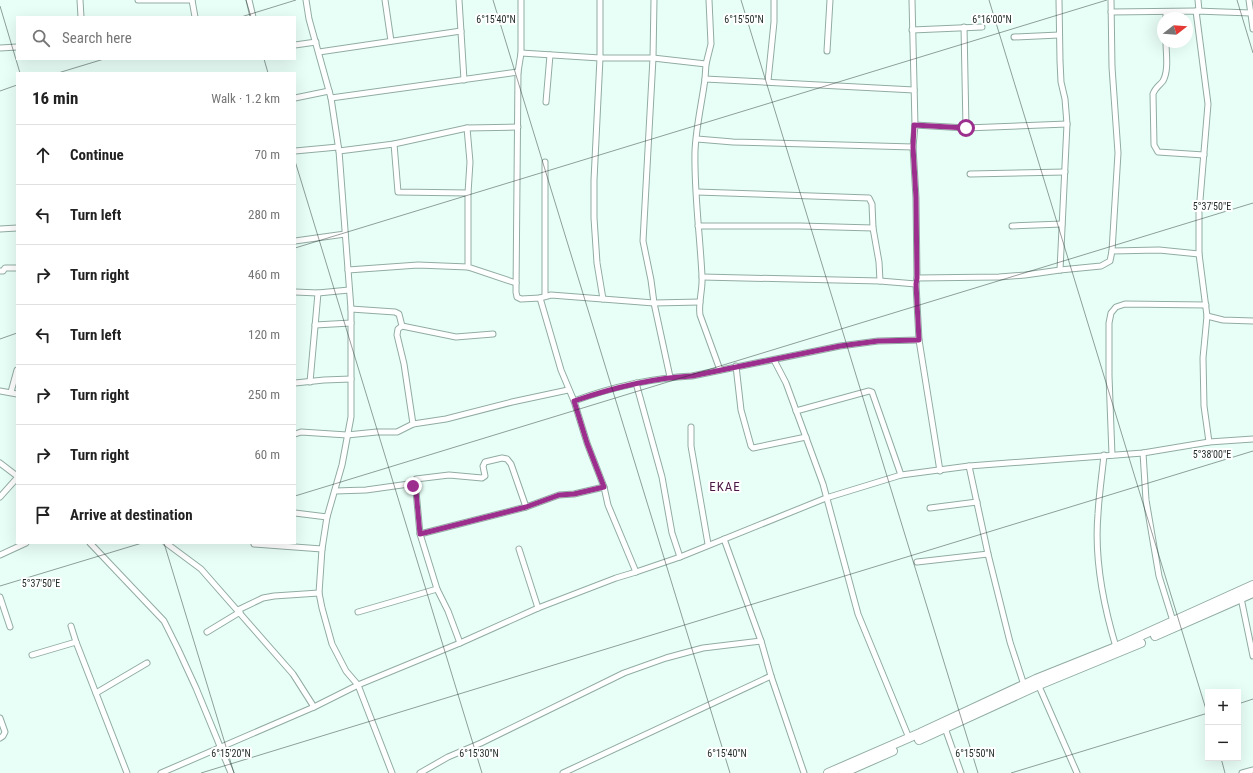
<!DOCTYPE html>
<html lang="en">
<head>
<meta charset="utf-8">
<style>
	body { margin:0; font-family:"Roboto Condensed",sans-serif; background:#f6f6f6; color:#222 }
	.controls { position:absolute; right:12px; bottom:12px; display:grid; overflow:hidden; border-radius:0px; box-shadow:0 4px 16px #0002 }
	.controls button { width:36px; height:36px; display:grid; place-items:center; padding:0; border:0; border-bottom:1px solid #e0e0e0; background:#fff; color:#222; font:20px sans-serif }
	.compass { position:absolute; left:1157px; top:12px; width:36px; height:36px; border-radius:50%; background:#fff; box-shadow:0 4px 16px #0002; rotate:73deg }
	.stop { position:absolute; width:12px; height:12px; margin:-9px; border:3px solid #9c2e8d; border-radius:50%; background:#fff }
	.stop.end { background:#9c2e8d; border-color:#fff; box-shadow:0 1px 4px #0008 }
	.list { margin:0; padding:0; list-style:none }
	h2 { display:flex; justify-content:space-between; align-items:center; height:52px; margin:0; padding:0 16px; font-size:17px }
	h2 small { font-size:13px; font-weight:400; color:#767676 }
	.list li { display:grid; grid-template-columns:26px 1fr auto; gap:12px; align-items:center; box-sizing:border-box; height:60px; padding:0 16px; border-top:1px solid #e0e0e0 }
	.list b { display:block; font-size:15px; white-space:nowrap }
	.list em { font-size:13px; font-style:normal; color:#767676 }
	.icon { flex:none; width:22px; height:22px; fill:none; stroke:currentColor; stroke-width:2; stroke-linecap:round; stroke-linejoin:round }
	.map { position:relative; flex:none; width:1253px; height:773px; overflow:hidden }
	.search { position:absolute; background:#fff; box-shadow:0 4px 16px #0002; left:16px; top:16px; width:280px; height:44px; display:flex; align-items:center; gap:10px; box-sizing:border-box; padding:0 14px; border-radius:0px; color:#767676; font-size:15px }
	.panel { position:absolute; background:#fff; box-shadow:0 4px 16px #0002; left:16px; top:72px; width:280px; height:472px; border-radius:0px }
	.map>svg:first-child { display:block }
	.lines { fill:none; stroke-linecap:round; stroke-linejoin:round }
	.minor-casing { stroke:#91aca3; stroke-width:7 }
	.trunk-casing { stroke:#91aca3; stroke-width:10 }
	.minor { stroke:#fff; stroke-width:5 }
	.trunk { stroke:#fff; stroke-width:8 }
	.route { stroke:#9c2e8d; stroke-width:5 }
	.ticks { fill:none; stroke:#1f2a27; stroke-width:1; stroke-opacity:0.45 }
	.labels { text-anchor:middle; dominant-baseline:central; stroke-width:4; stroke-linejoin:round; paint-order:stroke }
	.quarter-label { font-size:13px; letter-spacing:1px; fill:#4c1744; stroke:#fff }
	.ticks-label { font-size:10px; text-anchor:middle; fill:#1f2a27; stroke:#fff; stroke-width:4; stroke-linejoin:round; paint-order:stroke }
</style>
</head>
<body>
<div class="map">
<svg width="1253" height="773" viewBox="0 0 1253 773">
	<rect width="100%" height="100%" fill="#e8fff7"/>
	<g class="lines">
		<!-- minor casing -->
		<g class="minor-casing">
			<g id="minor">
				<polyline points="80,0 81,17"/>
				<polyline points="138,0 192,0"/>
				<polyline points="192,0 195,17"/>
				<polyline points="249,0 253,17"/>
				<polyline points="306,0 309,19 331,98 339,151 351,309 351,417 342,465 327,517 322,549 319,593 322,608 332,644 346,671 358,685 392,773"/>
				<polyline points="385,0 391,41"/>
				<polyline points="459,0 464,80"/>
				<polyline points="521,0 521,53 518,72 516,292 517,297 521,299 540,298 561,370 574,401 587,443 604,487 608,505 636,572"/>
				<polyline points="600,0 600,58 594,180 594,218 597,263 603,299"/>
				<polyline points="654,0 653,58 643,241 651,280 654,303 670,377"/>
				<polyline points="912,0 915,125 913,147 916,198 917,278 916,284 919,340 940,471"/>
				<polyline points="1059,0 1060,61 1061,82 1065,99 1067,124 1060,270"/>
				<polyline points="1111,0 1112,67 1118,153 1112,251"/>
				<polyline points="1198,0 1199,11"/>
				<polyline points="1249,0 1253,29"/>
				<polyline points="1196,11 1208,104 1199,212 1199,254 1207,316 1203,358 1204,406 1209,442"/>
				<polyline points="1111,12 1196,11 1251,13"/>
				<polyline points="1166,12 1166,18"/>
				<polyline points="964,27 966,128"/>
				<polyline points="912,30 982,27"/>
				<polyline points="1014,37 1059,35"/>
				<path d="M1166 42C1166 54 1169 70 1163 81 1160 85 1155 88 1153 94L1154 145 1158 152 1204 155"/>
				<polyline points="295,45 316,42"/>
				<polyline points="0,48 17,47"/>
				<polyline points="827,51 830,0"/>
				<polyline points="319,52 461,31"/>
				<polyline points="521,53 600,58 653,58 706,64"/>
				<polyline points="705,79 706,64 711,44 709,0"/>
				<polyline points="768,81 774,22 774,0"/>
				<polyline points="295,98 329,91"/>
				<polyline points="331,98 518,72"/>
				<polyline points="546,102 550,55"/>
				<polyline points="915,125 966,128 1067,124"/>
				<polyline points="467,128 470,162 468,193 468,267 516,283"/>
				<polyline points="697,139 733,142 913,147"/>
				<polyline points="394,144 398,192 468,193"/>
				<polyline points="295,151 338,147"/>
				<polyline points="339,151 394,144 467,128 518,127"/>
				<polyline points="545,162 545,296"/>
				<polyline points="970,174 1065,172"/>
				<polyline points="697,192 869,198 872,204 873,228 879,262 880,281"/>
				<polyline points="698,226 800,226 873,228"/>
				<polyline points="1012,226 1062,224"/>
				<polyline points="0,229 17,228"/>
				<polyline points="295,241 345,234"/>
				<polyline points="348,270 418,265 468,267"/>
				<polyline points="0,271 3,271 5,268 17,268"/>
				<polyline points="702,277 880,281 916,284"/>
				<polyline points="917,278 999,277 1025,275 1060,270 1101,266 1110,261 1112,251 1159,250 1199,254"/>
				<polyline points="295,292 318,293 349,290"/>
				<polyline points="540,298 551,295 654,303 700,302"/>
				<polyline points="351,309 395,312 399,314 402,326"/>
				<polyline points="1207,316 1223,320 1253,321"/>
				<polyline points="315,325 351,323"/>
				<polyline points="774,360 786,383 823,484 858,614 909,738"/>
				<polyline points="736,366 741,410 751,446 753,448 806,437"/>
				<path d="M720 370 700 315C698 302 703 290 702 276 700 235 694 193 695 151 696 127 702 102 705 79L914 90"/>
				<polyline points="310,382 318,293"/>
				<polyline points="295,383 324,380 351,379"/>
				<polyline points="636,383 662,477 672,533 680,557"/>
				<polyline points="0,391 17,394"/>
				<polyline points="11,392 17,370"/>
				<path d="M574 401C612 387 652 378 692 376L840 346 878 341 919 340"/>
				<polyline points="796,411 869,391 872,392 901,475"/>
				<polyline points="413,424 404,364 397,335 398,329 402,326 456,337 493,334"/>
				<polyline points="691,427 691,446 708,544"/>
				<polyline points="295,434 301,432 347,435 377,432 397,432 413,424 446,419 512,402 568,390"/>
				<polyline points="1143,453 1146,500 1159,576 1173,621"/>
				<path d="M1104 455C1102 475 1099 494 1098 514 1094 559 1103 604 1116 647"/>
				<polyline points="1112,455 1109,376 1109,323 1111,313 1116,307 1125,304 1206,305"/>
				<polyline points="0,463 17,476"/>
				<polyline points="969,466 988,554 1010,642 1024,685"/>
				<polyline points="413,485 416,479 449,475 482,478 485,476 483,466 485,462 502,458 507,459 511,464 526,507"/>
				<polyline points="335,491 366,490 409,484 415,487 416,491 420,534 437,589 448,611 460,643"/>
				<polyline points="0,497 17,478"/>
				<polyline points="930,508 977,502"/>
				<polyline points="295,513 327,517"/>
				<polyline points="420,534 526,507 559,495 574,494 604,487"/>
				<polyline points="724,539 761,641 771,676 804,773"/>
				<polyline points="90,543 164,621 178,649 196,688 231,773"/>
				<polyline points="166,543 201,569 293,674 314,707"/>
				<polyline points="254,544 322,549"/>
				<polyline points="519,549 538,608"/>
				<polyline points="0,555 26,543"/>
				<polyline points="917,562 988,554"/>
				<polyline points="0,597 10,627"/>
				<polyline points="1241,598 1253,656"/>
				<polyline points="238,610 263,598 274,596 319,593"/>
				<polyline points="358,612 437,589"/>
				<polyline points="71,626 76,642 127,773"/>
				<polyline points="207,632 240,612"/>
				<polyline points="32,655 76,642"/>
				<polyline points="1038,684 1077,773"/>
				<polyline points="96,693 147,663"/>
				<polyline points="0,718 5,732 3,736 0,738"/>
				<polyline points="945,728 961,773"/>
				<polyline points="161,773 314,707 358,685 460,643 538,608 616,578 636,572 680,557 826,498 901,475 969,466 1143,453 1209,442 1253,439"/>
				<polyline points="420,773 448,757 481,743 624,673 666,658 703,648 761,641"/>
				<polyline points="563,773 771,676"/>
				<polyline points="1242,773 1253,770"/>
			</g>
		</g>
		<!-- trunk casing -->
		<g class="trunk-casing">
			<g id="trunk">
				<polyline points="1155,636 1253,593"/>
				<polyline points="919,740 1039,685 1141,643"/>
				<polyline points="828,773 920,733 1036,679 1116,647 1253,585"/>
				<polyline points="843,773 893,751"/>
			</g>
		</g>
		<!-- minor -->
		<use href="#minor" class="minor"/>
		<!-- trunk -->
		<use href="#trunk" class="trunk"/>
	</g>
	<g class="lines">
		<!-- route -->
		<path class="route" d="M413 486 416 491 420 534 526 507 559 495 574 494 604 487 587 443 574 401C612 388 652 378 692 376L840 346 878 341 919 340 916 284 917 278 916 198 913 147 914 125 966 128"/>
	</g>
	<!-- ticks -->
	<path class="ticks" d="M246 0 251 17M493 0 730 773M741 0 978 773M989 0 1208 716M1237 0 1253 53M0 6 20 73M241 17 296 0M264 59 268 73M58 73 104 59M0 91 17 85M295 161 482 773M295 248 1107 0M0 339 17 333M295 496 1253 203M164 543 234 773M0 586 142 543M1238 704 1253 699M1221 758 1225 773M201 773 1253 451M1011 773 1208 713"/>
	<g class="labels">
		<!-- quarter labels -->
		<g class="quarter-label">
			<text x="725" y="486">EKAE</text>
		</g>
	</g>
	<g class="ticks-label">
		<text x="496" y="23">6°15'40"N</text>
		<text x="744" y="23">6°15'50"N</text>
		<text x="992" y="23">6°16'00"N</text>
		<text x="1212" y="210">5°37'50"E</text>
		<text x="1212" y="458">5°38'00"E</text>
		<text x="41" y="587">5°37'50"E</text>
		<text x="231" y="757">6°15'20"N</text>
		<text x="479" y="757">6°15'30"N</text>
		<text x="727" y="757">6°15'40"N</text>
		<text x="975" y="757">6°15'50"N</text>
	</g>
</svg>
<div class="controls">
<button>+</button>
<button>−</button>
</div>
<svg class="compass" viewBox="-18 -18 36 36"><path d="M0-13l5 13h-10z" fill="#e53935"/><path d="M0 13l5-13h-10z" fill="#767676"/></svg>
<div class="stop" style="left:966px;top:128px"></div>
<div class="stop end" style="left:413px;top:486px"></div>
<div class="search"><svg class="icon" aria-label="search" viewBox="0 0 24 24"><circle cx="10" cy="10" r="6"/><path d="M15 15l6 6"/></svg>Search here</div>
<section class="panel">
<h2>16 min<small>Walk · 1.2 km</small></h2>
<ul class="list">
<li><svg class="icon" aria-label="ahead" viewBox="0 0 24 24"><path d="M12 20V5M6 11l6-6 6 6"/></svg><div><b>Continue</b></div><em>70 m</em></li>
<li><svg class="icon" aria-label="left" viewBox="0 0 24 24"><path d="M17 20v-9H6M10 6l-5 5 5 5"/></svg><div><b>Turn left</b></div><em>280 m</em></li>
<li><svg class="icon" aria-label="right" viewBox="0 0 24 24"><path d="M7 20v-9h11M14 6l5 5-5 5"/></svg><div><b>Turn right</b></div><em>460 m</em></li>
<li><svg class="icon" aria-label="left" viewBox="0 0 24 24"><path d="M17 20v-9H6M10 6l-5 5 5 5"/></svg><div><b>Turn left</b></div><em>120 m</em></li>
<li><svg class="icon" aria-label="right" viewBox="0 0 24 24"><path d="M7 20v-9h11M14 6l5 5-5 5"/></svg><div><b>Turn right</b></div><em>250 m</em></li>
<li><svg class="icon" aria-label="right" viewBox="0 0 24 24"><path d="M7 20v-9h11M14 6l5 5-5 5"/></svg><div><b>Turn right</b></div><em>60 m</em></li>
<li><svg class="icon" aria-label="arrive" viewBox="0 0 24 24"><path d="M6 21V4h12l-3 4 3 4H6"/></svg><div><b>Arrive at destination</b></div></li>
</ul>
</section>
</div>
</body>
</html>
